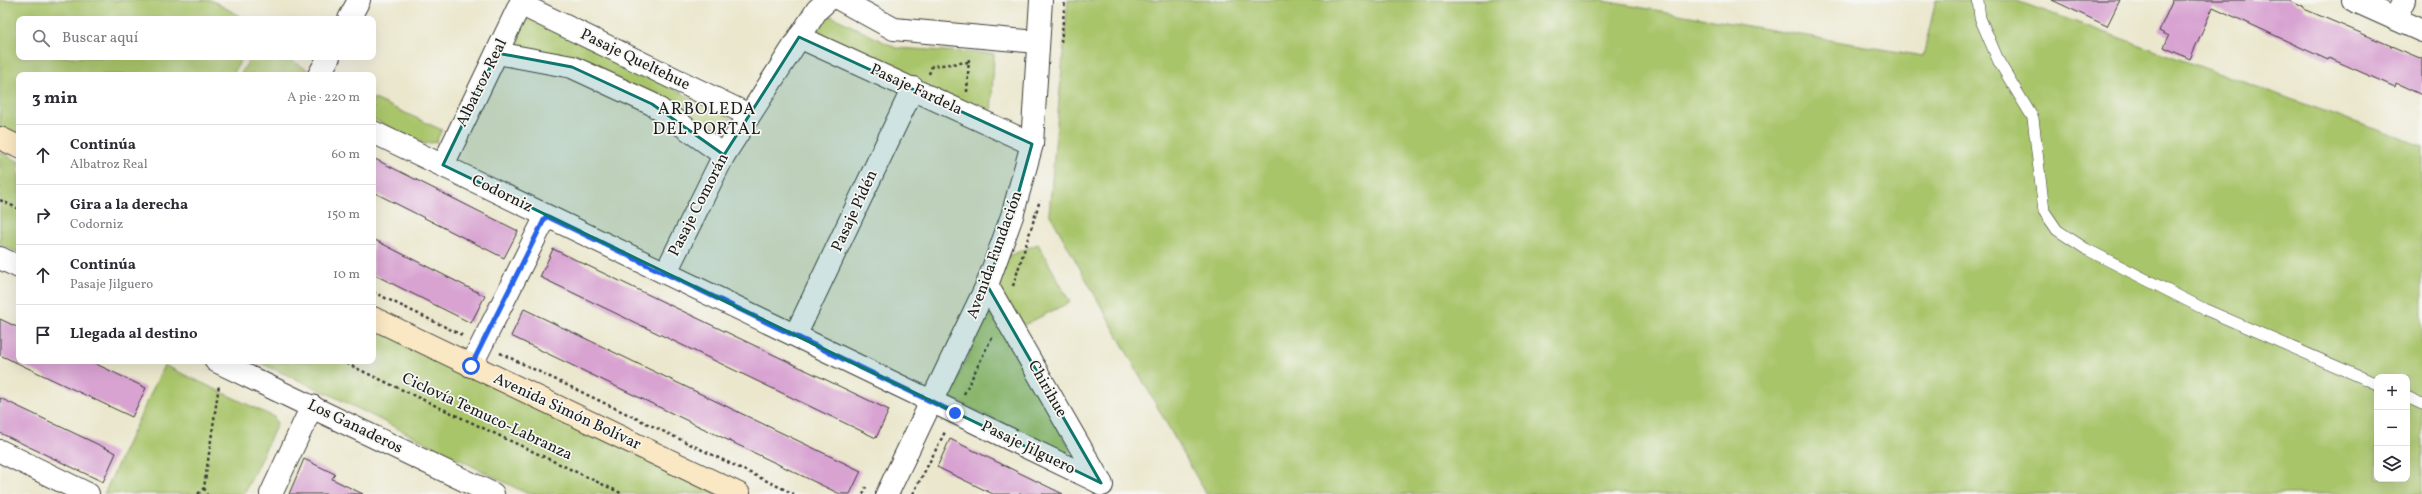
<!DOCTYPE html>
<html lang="es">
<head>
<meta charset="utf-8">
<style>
	body { margin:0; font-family:Vollkorn,serif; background:#f2f2f3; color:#2b2b33 }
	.controls { position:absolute; right:12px; bottom:12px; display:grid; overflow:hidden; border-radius:8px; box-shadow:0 4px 16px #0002 }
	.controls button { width:36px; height:36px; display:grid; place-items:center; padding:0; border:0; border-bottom:1px solid #e1e1e2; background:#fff; color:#2b2b33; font:20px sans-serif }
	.stop { position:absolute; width:12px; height:12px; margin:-9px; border:3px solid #2563eb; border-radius:50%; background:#fff }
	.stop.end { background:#2563eb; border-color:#fff; box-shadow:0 1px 4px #0008 }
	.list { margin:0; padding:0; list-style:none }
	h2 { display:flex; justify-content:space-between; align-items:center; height:52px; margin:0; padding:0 16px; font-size:17px }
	h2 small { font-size:13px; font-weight:400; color:#7c7c81 }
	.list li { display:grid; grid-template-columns:26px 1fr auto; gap:12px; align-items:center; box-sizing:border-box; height:60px; padding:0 16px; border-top:1px solid #e1e1e2 }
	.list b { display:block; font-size:15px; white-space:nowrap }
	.list p { margin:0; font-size:13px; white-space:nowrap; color:#7c7c81 }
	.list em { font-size:13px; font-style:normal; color:#7c7c81 }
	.icon { flex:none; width:22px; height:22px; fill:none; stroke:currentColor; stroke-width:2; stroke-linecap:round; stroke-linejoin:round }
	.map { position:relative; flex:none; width:2422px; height:494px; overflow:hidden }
	.search { position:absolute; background:#fff; box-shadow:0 4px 16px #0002; left:16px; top:16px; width:360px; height:44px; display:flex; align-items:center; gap:10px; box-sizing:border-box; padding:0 14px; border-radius:8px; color:#7c7c81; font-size:15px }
	.panel { position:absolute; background:#fff; box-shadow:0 4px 16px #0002; left:16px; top:72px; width:360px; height:292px; border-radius:8px }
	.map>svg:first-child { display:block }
	.green { fill:#a9c56b; stroke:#627044; fill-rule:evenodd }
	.building { fill:#d8a3d1 }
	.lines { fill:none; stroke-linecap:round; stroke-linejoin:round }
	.lane-casing { stroke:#3b3a37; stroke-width:12 }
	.street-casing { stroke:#3b3a37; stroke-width:24 }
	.secondary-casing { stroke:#3b3a37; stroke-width:24 }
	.path { stroke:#3b3a37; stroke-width:2.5; stroke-dasharray:3 3; stroke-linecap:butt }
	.lane { stroke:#fff; stroke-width:11 }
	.street { stroke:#fff; stroke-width:22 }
	.secondary { stroke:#fae7c3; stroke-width:22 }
	.route { stroke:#2563eb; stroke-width:5 }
	.marked { fill:#0f766e; fill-opacity:0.2; stroke:#0f766e; stroke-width:3; stroke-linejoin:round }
	.labels { text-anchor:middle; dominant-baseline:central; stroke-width:3.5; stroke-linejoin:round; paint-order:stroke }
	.street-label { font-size:16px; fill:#1c1c1c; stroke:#f6f6f2 }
	.neighbourhood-label { font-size:17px; letter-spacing:1px; fill:#1c1c1c; stroke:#f6f6f2 }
</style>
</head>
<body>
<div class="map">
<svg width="2422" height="494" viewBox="0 0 2422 494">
	<rect width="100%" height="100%" fill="#f6f6f2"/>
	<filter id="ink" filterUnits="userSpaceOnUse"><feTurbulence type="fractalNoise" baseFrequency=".025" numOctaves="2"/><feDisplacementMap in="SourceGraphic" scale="8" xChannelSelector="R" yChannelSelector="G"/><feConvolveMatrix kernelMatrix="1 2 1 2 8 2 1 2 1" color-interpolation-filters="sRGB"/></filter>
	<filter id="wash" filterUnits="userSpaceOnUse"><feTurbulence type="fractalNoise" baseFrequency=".012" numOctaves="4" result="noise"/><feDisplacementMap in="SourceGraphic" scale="16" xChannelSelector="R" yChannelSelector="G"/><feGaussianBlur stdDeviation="0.9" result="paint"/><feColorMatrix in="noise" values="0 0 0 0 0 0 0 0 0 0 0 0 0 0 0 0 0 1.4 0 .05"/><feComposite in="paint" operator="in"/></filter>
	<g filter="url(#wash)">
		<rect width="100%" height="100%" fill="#ebe7cd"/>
		<!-- green -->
		<g class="green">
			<polygon points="0,0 211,0 245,19 19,19 19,57 242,57 233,75 19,75 19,137 0,128"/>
			<path d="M1068 0H1597L1923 56 1936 0H2014L2422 146V494H1206L1049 213ZM2377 377H2407V479H2377Z"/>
			<polygon points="823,12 896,48 994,54 991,117 816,33 814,24"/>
			<polygon points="529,16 737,121 718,145 511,45"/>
			<polygon points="251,57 286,57 308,70 305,75 240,75"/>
			<polygon points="373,98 442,130 436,142 424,144 373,119"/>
			<polygon points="0,152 19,162 19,253 0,244"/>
			<polygon points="1038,244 1070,302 1024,325 998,291 1006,257"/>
			<polygon points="989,311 1070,448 1067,456 949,397"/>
			<polygon points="373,327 718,494 528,494 327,393 256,361 373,361"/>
			<polygon points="164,365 274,417 277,424 244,494 104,494"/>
		</g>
		<g id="blocks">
			<!-- building -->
			<g class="building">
				<polygon points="2052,0 2120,0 2107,26"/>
				<polygon points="2173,0 2289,0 2304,7 2304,9 2422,59 2422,95 2396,83 2395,87 2329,58 2328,60 2213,7 2190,59 2164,47 2169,36 2159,31"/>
				<polygon points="373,158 518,231 504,258 373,192"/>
				<polygon points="373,239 485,296 471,323 373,274"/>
				<polygon points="553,249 889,410 876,438 540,277"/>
				<polygon points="524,309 861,471 850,494 840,494 511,336"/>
				<polygon points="0,319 19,328 19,361 90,361 146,388 132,417 0,355"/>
				<polygon points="0,398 116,453 103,482 0,433"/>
				<polygon points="950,439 1028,477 1063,494 993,494 937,467"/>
				<polygon points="304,459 335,474 332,479 363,494 289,494"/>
			</g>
		</g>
	</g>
	<g filter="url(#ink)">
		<use href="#blocks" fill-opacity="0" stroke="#3b3a37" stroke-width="1"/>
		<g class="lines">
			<!-- lane casing -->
			<g class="lane-casing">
				<g id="lane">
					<polyline points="1978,0 1980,18 1999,62 2033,118 2044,211 2057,230 2086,249 2204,309 2377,384"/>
					<polyline points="2407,397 2422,404"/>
				</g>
			</g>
			<!-- street casing -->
			<g class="street-casing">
				<g id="street">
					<polyline points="841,0 894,29 1037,42"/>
					<polyline points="2353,0 2422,31"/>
					<polyline points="520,4 749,115"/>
					<polyline points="349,19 359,0"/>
					<polyline points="2395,19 2404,0"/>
					<polyline points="799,37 1032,144"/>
					<polyline points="497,53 572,67 652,104 724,155"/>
					<polyline points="319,75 329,57"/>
					<polyline points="373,132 1101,483"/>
					<polyline points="443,165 522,0"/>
					<polyline points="0,258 19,267"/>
					<polyline points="666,272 724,155 817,10 828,0"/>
					<polyline points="987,285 1102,485"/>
					<polyline points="796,334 913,88"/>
					<polyline points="216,361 493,494"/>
					<polyline points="471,366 546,216"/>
					<polyline points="0,451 88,494"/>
					<polyline points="271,494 312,406"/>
					<polyline points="887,494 987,285 1012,216 1032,144 1041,0"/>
				</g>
			</g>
			<!-- secondary casing -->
			<g class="secondary-casing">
				<g id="secondary">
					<polyline points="0,138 19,147"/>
					<polyline points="373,318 739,494"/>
				</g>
			</g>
			<!-- path -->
			<g class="path">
				<polyline points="1061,42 1065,0"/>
				<polyline points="929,74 932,66 969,62"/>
				<polyline points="967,92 969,57"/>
				<polyline points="0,200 19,209"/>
				<polyline points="1013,286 1040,200"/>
				<polyline points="373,292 464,336"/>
				<polyline points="500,353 794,494"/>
				<polyline points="341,361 623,494"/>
				<polyline points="964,394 993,335"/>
				<polyline points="204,488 207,494"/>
				<polyline points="198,494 204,488 219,385"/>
				<polyline points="863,494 866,487"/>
				<polyline points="913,494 946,430"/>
			</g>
			<!-- lane -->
			<use href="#lane" class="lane"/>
			<!-- street -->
			<use href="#street" class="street"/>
			<!-- secondary -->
			<use href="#secondary" class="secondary"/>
		</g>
	</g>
	<g class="lines" filter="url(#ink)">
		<!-- route -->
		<polyline class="route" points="471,366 546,216 955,413"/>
	</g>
	<!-- marked area -->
	<path class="marked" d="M799 37 1032 144 1012 216 987 285 1101 483 443 165 497 53 572 67 652 104 724 155Z"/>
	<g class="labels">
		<!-- street labels -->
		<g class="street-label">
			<text transform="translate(635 60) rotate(26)">Pasaje Queltehue</text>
			<text transform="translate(482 83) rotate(-64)">Albatroz Real</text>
			<text transform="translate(916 90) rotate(25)">Pasaje Fardela</text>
			<text transform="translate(502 194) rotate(26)">Codorniz</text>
			<text transform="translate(699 205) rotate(-63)">Pasaje Comorán</text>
			<text transform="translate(855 211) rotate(-65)">Pasaje Pidén</text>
			<text transform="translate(995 255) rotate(-70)">Avenida Fundación</text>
			<text transform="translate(1047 389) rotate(60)">Chirihue</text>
			<text transform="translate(567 412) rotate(25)">Avenida Simón Bolívar</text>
			<text transform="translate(487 417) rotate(25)">Ciclovía Temuco-Labranza</text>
			<text transform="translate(355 427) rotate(26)">Los Ganaderos</text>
			<text transform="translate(1028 448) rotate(26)">Pasaje Jilguero</text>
		</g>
		<!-- neighbourhood labels -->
		<g class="neighbourhood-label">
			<text x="707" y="109">ARBOLEDA<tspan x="707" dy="20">DEL PORTAL</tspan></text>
		</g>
	</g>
</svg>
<div class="controls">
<button>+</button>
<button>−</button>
<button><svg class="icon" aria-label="layers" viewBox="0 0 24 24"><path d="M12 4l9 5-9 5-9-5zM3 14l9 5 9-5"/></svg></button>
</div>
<div class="stop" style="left:471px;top:366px"></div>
<div class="stop end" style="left:955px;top:413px"></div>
<div class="search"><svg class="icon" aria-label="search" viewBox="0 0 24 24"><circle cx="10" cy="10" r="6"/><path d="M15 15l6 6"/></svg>Buscar aquí</div>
<section class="panel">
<h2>3 min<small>A pie · 220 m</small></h2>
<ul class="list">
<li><svg class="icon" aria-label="ahead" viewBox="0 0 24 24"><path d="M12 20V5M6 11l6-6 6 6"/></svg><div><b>Continúa</b><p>Albatroz Real</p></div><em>60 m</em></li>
<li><svg class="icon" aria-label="right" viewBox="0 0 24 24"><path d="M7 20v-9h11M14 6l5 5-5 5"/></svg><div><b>Gira a la derecha</b><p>Codorniz</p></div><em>150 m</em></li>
<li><svg class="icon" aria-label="ahead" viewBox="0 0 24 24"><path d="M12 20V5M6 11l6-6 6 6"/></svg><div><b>Continúa</b><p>Pasaje Jilguero</p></div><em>10 m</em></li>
<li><svg class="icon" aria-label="arrive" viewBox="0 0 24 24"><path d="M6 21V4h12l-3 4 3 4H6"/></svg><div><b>Llegada al destino</b></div></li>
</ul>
</section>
</div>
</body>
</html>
